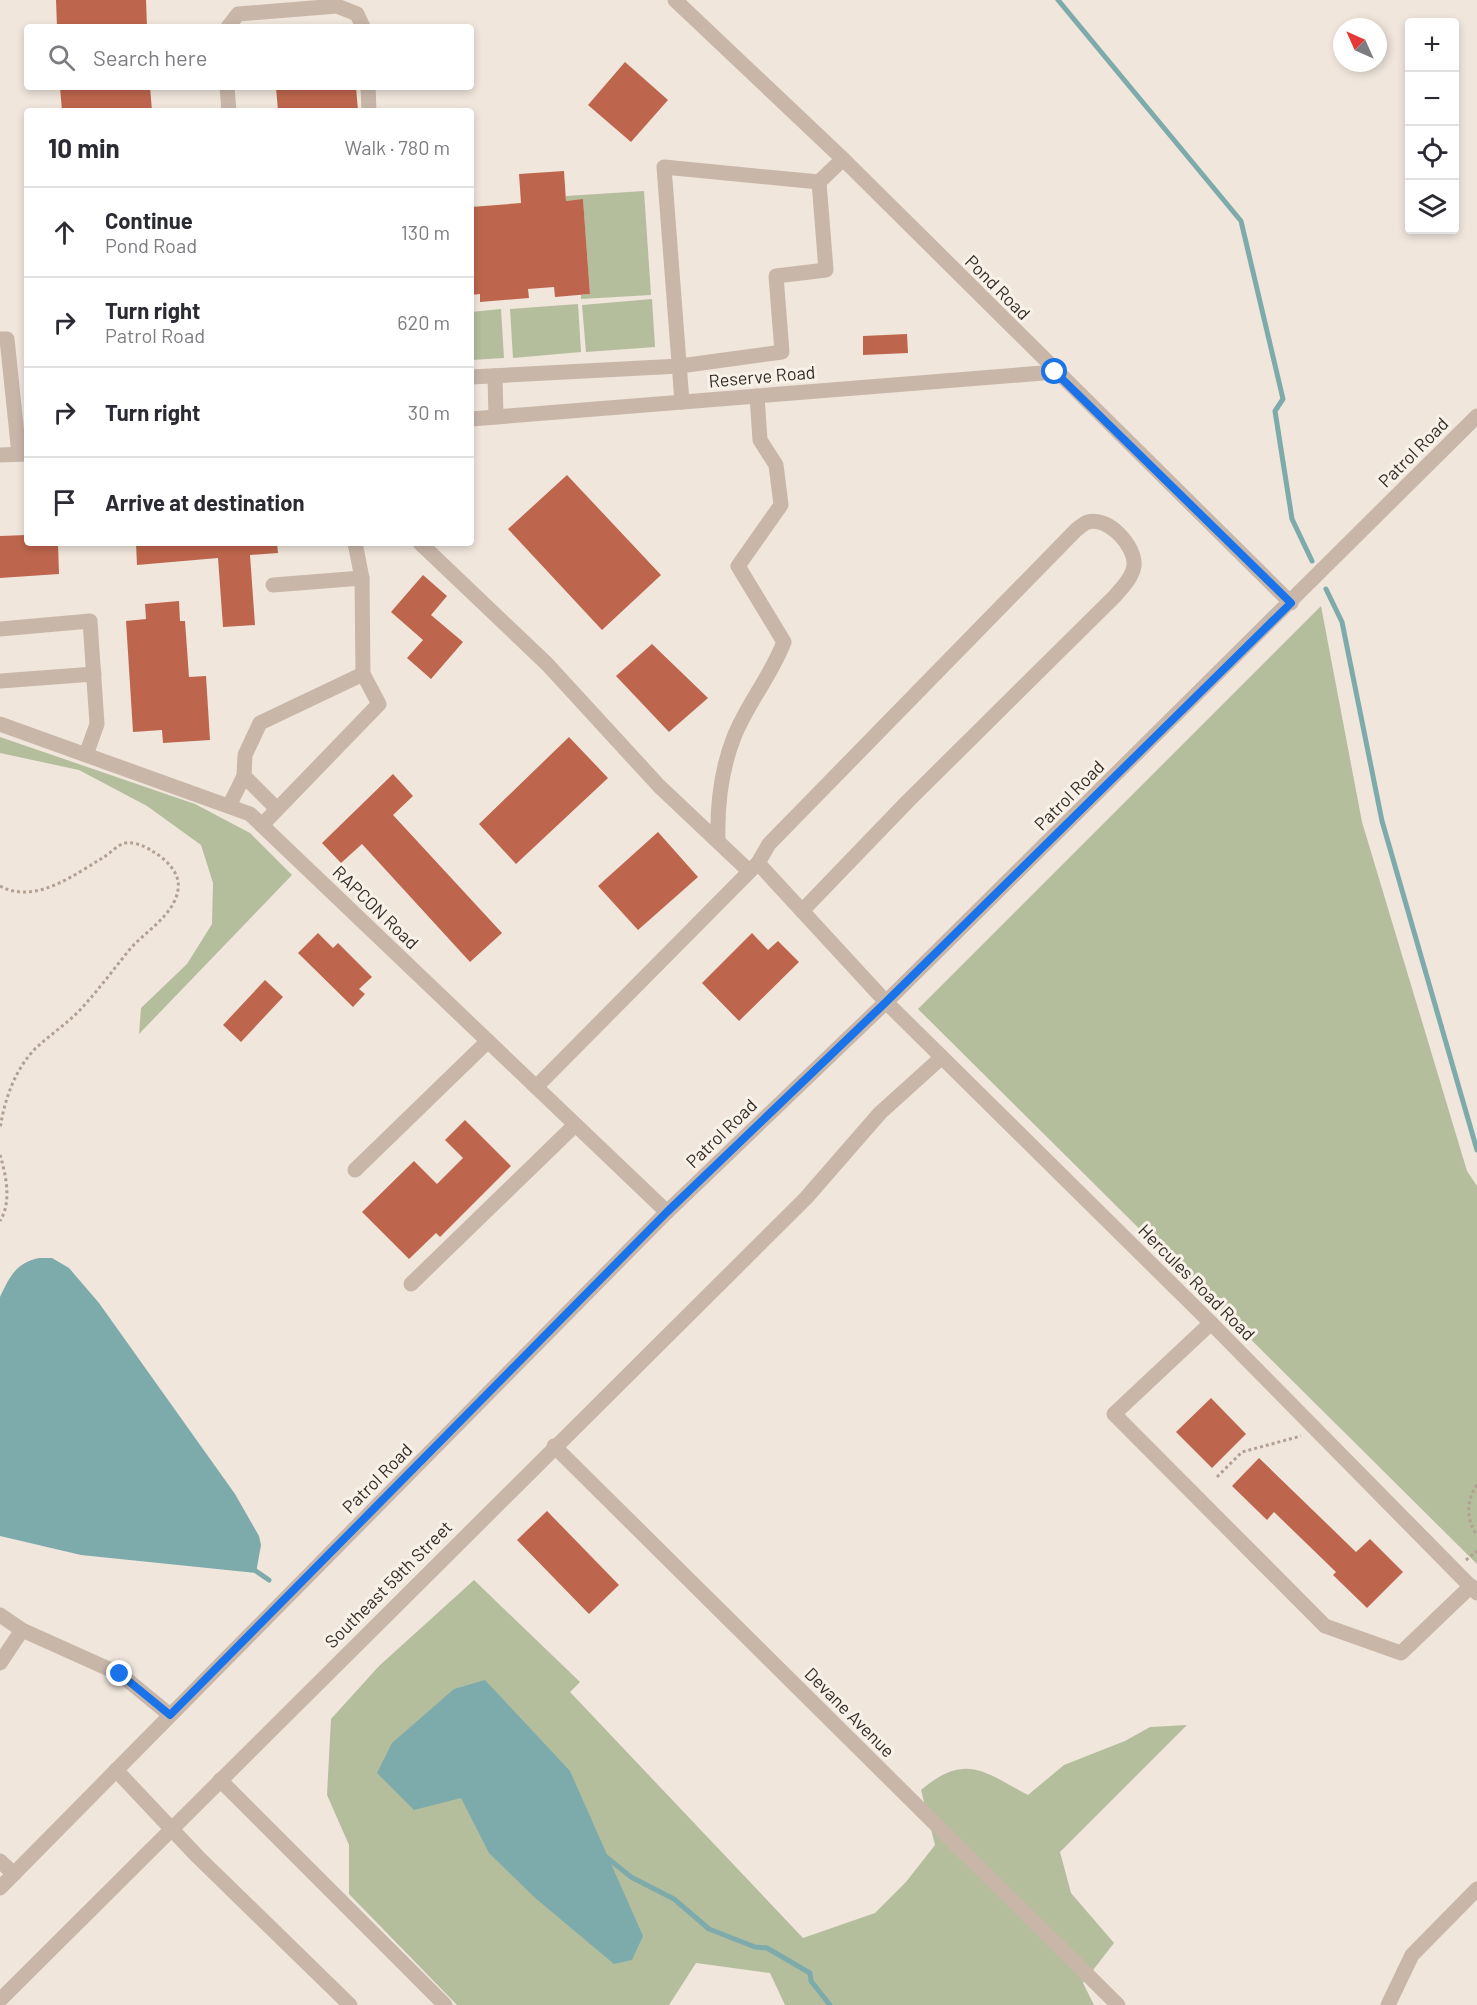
<!DOCTYPE html>
<html lang="en">
<head>
<meta charset="utf-8">
<style>
	body { margin:0; font-family:Barlow,sans-serif; background:#f7f7f7; color:#2b2b33 }
	.controls { position:absolute; right:18px; top:18px; display:grid; overflow:hidden; border-radius:6px; box-shadow:0 3px 9px #0003 }
	.controls button { width:54px; height:54px; display:grid; place-items:center; padding:0; border:0; border-bottom:2px solid #e1e1e2; background:#fff; color:#2b2b33; font:30px sans-serif }
	.compass { position:absolute; left:1333px; top:18px; width:54px; height:54px; border-radius:50%; background:#fff; box-shadow:0 3px 9px #0003; rotate:315deg }
	.stop { position:absolute; width:18px; height:18px; margin:-14px; border:4px solid #1a73e8; border-radius:50%; background:#fff }
	.stop.end { background:#1a73e8; border-color:#fff; box-shadow:0 2px 6px #0008 }
	.list { margin:0; padding:0; list-style:none }
	h2 { display:flex; justify-content:space-between; align-items:center; height:78px; margin:0; padding:0 24px; font-size:26px }
	h2 small { font-size:20px; font-weight:400; color:#7c7c81 }
	.list li { display:grid; grid-template-columns:39px 1fr auto; gap:18px; align-items:center; box-sizing:border-box; height:90px; padding:0 24px; border-top:2px solid #e1e1e2 }
	.list b { display:block; font-size:22px; white-space:nowrap }
	.list p { margin:0; font-size:20px; white-space:nowrap; color:#7c7c81 }
	.list em { font-size:20px; font-style:normal; color:#7c7c81 }
	.icon { flex:none; width:33px; height:33px; fill:none; stroke:currentColor; stroke-width:2; stroke-linecap:round; stroke-linejoin:round }
	.map { position:relative; flex:none; width:1477px; height:2005px; overflow:hidden }
	.search { position:absolute; background:#fff; box-shadow:0 3px 9px #0003; left:24px; top:24px; width:450px; height:66px; display:flex; align-items:center; gap:15px; box-sizing:border-box; padding:0 21px; border-radius:6px; color:#7c7c81; font-size:22px }
	.panel { position:absolute; background:#fff; box-shadow:0 3px 9px #0003; left:24px; top:108px; width:450px; height:438px; border-radius:6px }
	.map>svg:first-child { display:block }
	.green { fill:#b4be9d }
	.water { fill:#7dabac }
	.lines { fill:none; stroke-linecap:round; stroke-linejoin:round }
	.stream { stroke:#7dabac; stroke-width:5 }
	.building { fill:#be664d }
	.path { stroke:#b3a093; stroke-width:3; stroke-dasharray:3 3; stroke-linecap:butt }
	.minor { stroke:#c8b6a9; stroke-width:15 }
	.route { stroke:#1a73e8; stroke-width:8 }
	.labels { text-anchor:middle; dominant-baseline:central; stroke-width:6; stroke-linejoin:round; paint-order:stroke }
	.street-label { font-size:18px; fill:#352c28; stroke:#f8f1e8 }
</style>
</head>
<body>
<div class="map">
<svg width="1477" height="2005" viewBox="0 0 1477 2005">
	<rect width="100%" height="100%" fill="#f0e6dc"/>
	<!-- green -->
	<g class="green">
		<polygon points="644,191 651,295 581,299 581,295 590,294 583,200 566,201 566,196"/>
		<polygon points="652,299 655,347 586,352 582,305"/>
		<polygon points="578,304 581,352 513,358 510,309"/>
		<polygon points="501,309 504,358 471,360 471,312"/>
		<polygon points="1321,606 1362,822 1467,1171 1477,1186 1477,1564 918,1009"/>
		<polygon points="0,737 195,804 250,833 292,875 139,1034 141,1008 187,964 212,924 213,883 201,845 147,806 79,770 0,753"/>
		<path d="M474 1580 580 1682 570 1692 803 1938 875 1913 906 1882 935 1845 921 1790C965 1753 983 1771 1028 1795L1064 1765 1125 1741 1150 1727 1187 1725 1060 1852 1071 1893 1114 1943 1083 1983 1094 2005H785L770 1973 696 1963 669 2005H457L349 1894V1845L327 1795 331 1719 379 1666Z"/>
	</g>
	<!-- water -->
	<g class="water">
		<path d="M39 1258H52L69 1268 99 1303 235 1494 259 1536 261 1545 256 1573 81 1555 0 1536V1297C10 1276 16 1263 39 1258Z"/>
		<polygon points="485,1680 570,1771 643,1936 632,1960 614,1964 534,1897 489,1853 461,1798 414,1810 377,1773 392,1743 454,1689"/>
	</g>
	<g class="lines">
		<!-- stream -->
		<g class="stream">
			<polyline points="1058,0 1241,221 1283,399 1275,411 1292,519 1312,561"/>
			<polyline points="1326,589 1342,622 1382,821 1477,1150"/>
			<polyline points="253,1569 269,1580"/>
			<polyline points="605,1856 631,1877 674,1899 709,1929 755,1947 767,1948 810,1973 811,1981 830,2005"/>
		</g>
	</g>
	<!-- building -->
	<g class="building">
		<polygon points="56,0 146,0 147,27 57,27"/>
		<polygon points="625,62 668,100 631,142 588,105"/>
		<polygon points="60,87 150,87 152,111 62,111"/>
		<polygon points="276,87 356,87 358,111 278,111"/>
		<polygon points="564,171 566,201 583,199 590,294 555,297 554,287 528,289 529,298 480,302 480,294 471,295 471,207 521,203 519,174"/>
		<polygon points="907,334 908,353 863,355 863,336"/>
		<polygon points="567,475 661,575 602,630 508,529"/>
		<polygon points="27,535 27,543 58,543 59,574 0,578 0,536"/>
		<polygon points="136,543 277,543 278,553 250,555 255,625 223,627 218,558 137,565"/>
		<polygon points="423,575 447,596 431,615 463,642 431,679 407,658 423,640 391,612"/>
		<polygon points="179,601 180,621 185,621 189,677 206,676 210,740 163,743 162,730 133,732 126,621 146,619 145,604"/>
		<polygon points="652,644 708,698 669,732 616,676"/>
		<polygon points="569,737 608,778 516,864 479,824"/>
		<polygon points="393,774 413,796 393,815 502,933 470,962 362,844 341,863 322,843"/>
		<polygon points="658,832 698,877 638,930 598,886"/>
		<polygon points="318,933 333,948 338,943 372,977 359,989 365,994 353,1007 298,953"/>
		<polygon points="752,933 768,950 778,941 799,962 739,1021 702,983"/>
		<polygon points="265,980 283,997 241,1042 223,1025"/>
		<polygon points="465,1120 511,1166 440,1237 436,1233 409,1259 362,1212 414,1161 437,1184 463,1158 445,1140"/>
		<polygon points="1211,1398 1246,1434 1212,1468 1176,1432"/>
		<polygon points="1259,1458 1356,1552 1370,1539 1403,1572 1367,1608 1333,1575 1336,1572 1274,1512 1267,1520 1232,1486"/>
		<polygon points="547,1511 619,1585 589,1614 517,1540"/>
	</g>
	<g class="lines">
		<!-- path -->
		<g class="path">
			<path d="M0 886C35 905 74 875 104 857 110 853 116 847 122 844 131 840 145 846 152 851 166 859 181 873 178 890 174 915 146 931 130 949 113 970 97 992 78 1012 65 1025 50 1035 37 1047 15 1068 4 1101 0 1129"/>
			<path d="M0 1155C6 1175 12 1202 0 1221"/>
			<polyline points="1217,1477 1242,1452 1301,1436"/>
			<path d="M1477 1485C1466 1500 1466 1520 1477 1535"/>
			<polyline points="1466,1560 1477,1551"/>
		</g>
		<!-- minor -->
		<g class="minor">
			<polyline points="675,0 843,159 1291,603"/>
			<polyline points="228,27 238,14 337,6 357,14 363,27"/>
			<polyline points="227,87 229,111"/>
			<polyline points="368,87 369,111"/>
			<polyline points="819,182 843,159"/>
			<polyline points="0,339 7,339 19,454"/>
			<polyline points="495,376 496,417"/>
			<polyline points="471,377 680,366 782,352 776,276 826,270 819,182 664,167 682,402"/>
			<polyline points="471,419 1055,372"/>
			<polyline points="0,455 27,454"/>
			<polyline points="420,543 547,664 659,786 749,871"/>
			<polyline points="273,585 362,578"/>
			<polyline points="0,629 90,621 97,724 86,755"/>
			<polyline points="0,681 94,674"/>
			<polyline points="0,724 250,814 667,1212"/>
			<polyline points="229,806 244,776"/>
			<polyline points="277,809 244,776 245,755 260,723 363,674"/>
			<polyline points="262,825 379,704 363,674 362,578 355,543"/>
			<path d="M718 841C717 806 721 770 734 737 747 704 771 676 784 642L738 566 781 505 776 465 760 440 757 396"/>
			<path d="M758 863 769 844 1076 530C1080 527 1084 523 1088 522 1108 516 1136 546 1134 566 1132 578 1122 588 1114 597L908 801 802 911"/>
			<polyline points="536,1087 758,863 886,1002 1211,1323 1477,1593"/>
			<polyline points="355,1170 488,1041"/>
			<polyline points="411,1284 575,1125"/>
			<polyline points="1211,1323 1114,1414 1325,1626 1401,1653 1471,1586"/>
			<polyline points="554,1446 1118,2005"/>
			<polyline points="0,1615 22,1630 120,1674 170,1715"/>
			<polyline points="0,1663 22,1630"/>
			<polyline points="116,1770 198,1857 350,2005"/>
			<polyline points="220,1780 445,2005"/>
			<polyline points="0,1861 14,1874"/>
			<polyline points="0,1888 667,1212 886,1002 1477,416"/>
			<polyline points="0,2000 806,1198 880,1113 942,1057"/>
			<polyline points="1388,2005 1412,1955 1477,1889"/>
		</g>
	</g>
	<g class="lines">
		<!-- route -->
		<polyline class="route" points="120,1674 170,1715 667,1212 886,1002 1291,603 1055,372"/>
	</g>
	<g class="labels">
		<!-- street labels -->
		<g class="street-label">
			<text transform="translate(998 287) rotate(45)">Pond Road</text>
			<text transform="translate(762 376) rotate(-5)">Reserve Road</text>
			<text transform="translate(1413 452) rotate(-45)">Patrol Road</text>
			<text transform="translate(1069 795) rotate(-45)">Patrol Road</text>
			<text transform="translate(376 907) rotate(44)">RAPCON Road</text>
			<text transform="translate(721 1133) rotate(-44)">Patrol Road</text>
			<text transform="translate(1197 1282) rotate(45)">Hercules Road Road</text>
			<text transform="translate(377 1478) rotate(-45)">Patrol Road</text>
			<text transform="translate(388 1584) rotate(-45)">Southeast 59th Street</text>
			<text transform="translate(850 1712) rotate(45)">Devane Avenue</text>
		</g>
	</g>
</svg>
<div class="controls">
<button>+</button>
<button>−</button>
<button><svg class="icon" aria-label="locate" viewBox="0 0 24 24"><circle cx="12" cy="12" r="6"/><path d="M12 2v4M12 18v4M2 12h4M18 12h4"/></svg></button>
<button><svg class="icon" aria-label="layers" viewBox="0 0 24 24"><path d="M12 4l9 5-9 5-9-5zM3 14l9 5 9-5"/></svg></button>
</div>
<svg class="compass" viewBox="-18 -18 36 36"><path d="M0-13l5 13h-10z" fill="#e53935"/><path d="M0 13l5-13h-10z" fill="#7c7c81"/></svg>
<div class="stop" style="left:1055px;top:372px"></div>
<div class="stop end" style="left:120px;top:1674px"></div>
<div class="search"><svg class="icon" aria-label="search" viewBox="0 0 24 24"><circle cx="10" cy="10" r="6"/><path d="M15 15l6 6"/></svg>Search here</div>
<section class="panel">
<h2>10 min<small>Walk · 780 m</small></h2>
<ul class="list">
<li><svg class="icon" aria-label="ahead" viewBox="0 0 24 24"><path d="M12 20V5M6 11l6-6 6 6"/></svg><div><b>Continue</b><p>Pond Road</p></div><em>130 m</em></li>
<li><svg class="icon" aria-label="right" viewBox="0 0 24 24"><path d="M7 20v-9h11M14 6l5 5-5 5"/></svg><div><b>Turn right</b><p>Patrol Road</p></div><em>620 m</em></li>
<li><svg class="icon" aria-label="right" viewBox="0 0 24 24"><path d="M7 20v-9h11M14 6l5 5-5 5"/></svg><div><b>Turn right</b></div><em>30 m</em></li>
<li><svg class="icon" aria-label="arrive" viewBox="0 0 24 24"><path d="M6 21V4h12l-3 4 3 4H6"/></svg><div><b>Arrive at destination</b></div></li>
</ul>
</section>
</div>
</body>
</html>
